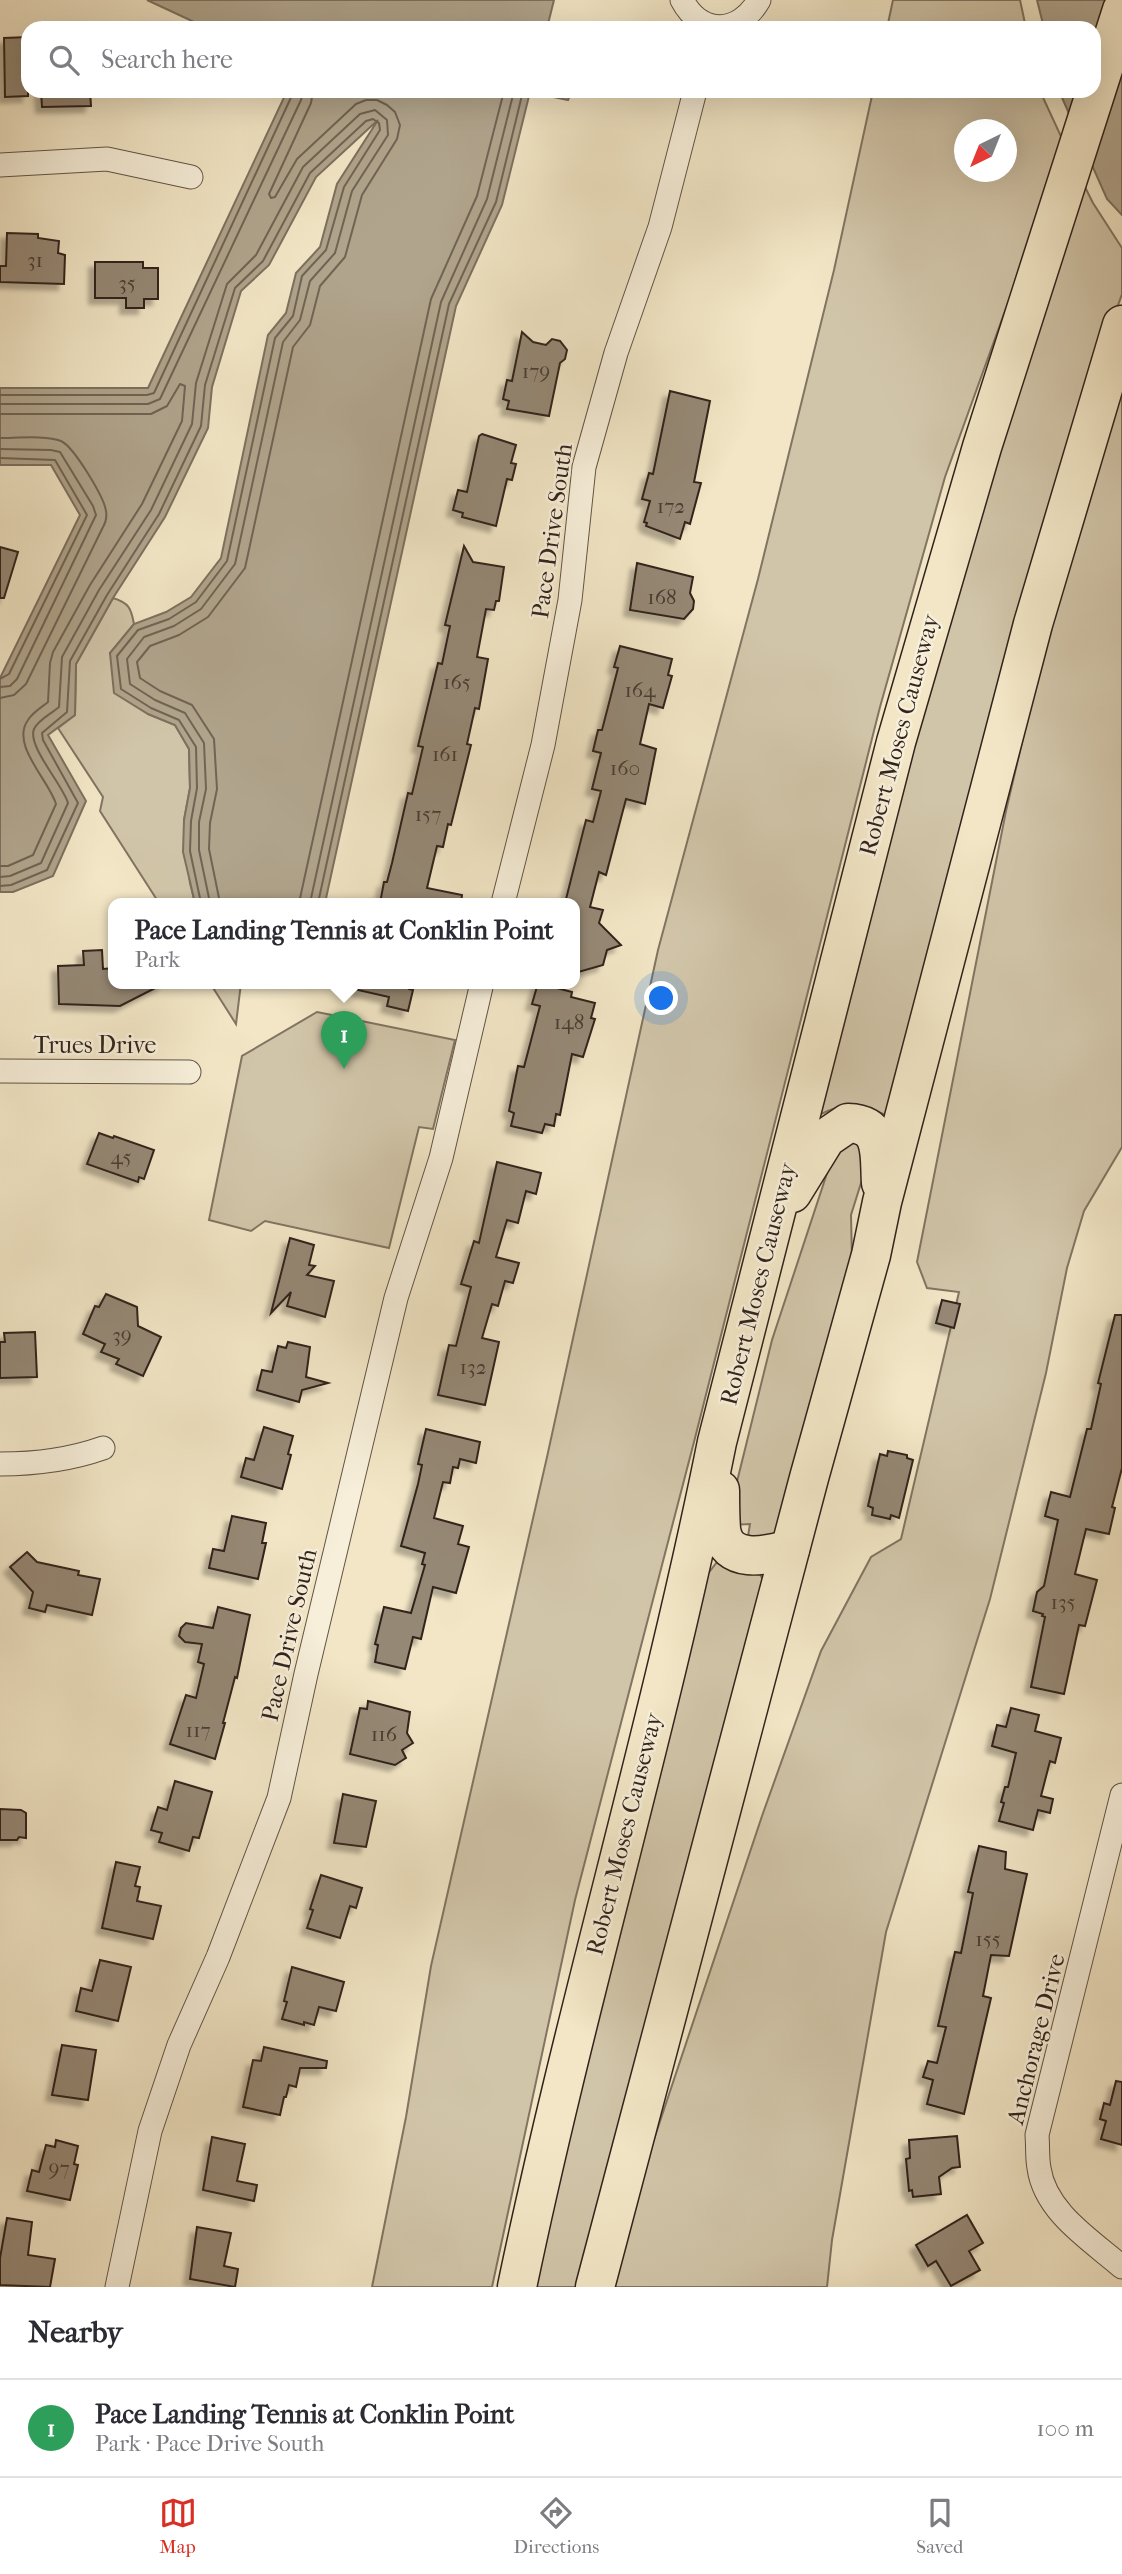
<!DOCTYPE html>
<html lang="en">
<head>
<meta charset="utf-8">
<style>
	body { margin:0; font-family:"IM FELL French Canon",serif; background:#f2f2f3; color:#2b2b33 }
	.compass { position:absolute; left:954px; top:119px; width:63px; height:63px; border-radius:50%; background:#fff; box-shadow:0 7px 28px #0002; rotate:223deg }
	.you { position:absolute; left:662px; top:999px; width:24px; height:24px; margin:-18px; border:5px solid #fff; border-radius:50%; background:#1a73e8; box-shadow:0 0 0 10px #1a73e833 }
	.badge { display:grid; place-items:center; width:46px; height:46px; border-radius:50%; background:#d93025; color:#fff; font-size:23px; font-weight:700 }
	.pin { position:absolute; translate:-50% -58px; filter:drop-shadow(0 2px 4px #0008) }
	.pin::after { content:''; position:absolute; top:37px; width:24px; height:21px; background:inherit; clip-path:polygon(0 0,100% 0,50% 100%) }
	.popup { position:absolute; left:108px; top:898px; width:472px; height:91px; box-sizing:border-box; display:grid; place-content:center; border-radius:14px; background:#fff; filter:drop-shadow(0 2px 5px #0005); font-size:23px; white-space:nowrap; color:#7c7c81 }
	.popup b { font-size:26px; color:#2b2b33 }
	.popup::after { content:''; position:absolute; left:50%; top:100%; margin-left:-14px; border:14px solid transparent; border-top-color:#fff }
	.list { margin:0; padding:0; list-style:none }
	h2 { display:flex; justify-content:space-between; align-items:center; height:91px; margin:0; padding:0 28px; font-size:30px }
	h2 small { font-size:23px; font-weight:400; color:#7c7c81 }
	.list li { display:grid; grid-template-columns:46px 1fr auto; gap:21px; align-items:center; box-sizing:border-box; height:98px; padding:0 28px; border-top:2px solid #e1e1e2 }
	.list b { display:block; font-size:26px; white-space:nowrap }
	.list p { margin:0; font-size:23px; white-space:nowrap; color:#7c7c81 }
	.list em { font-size:23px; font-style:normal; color:#7c7c81 }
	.icon { flex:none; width:38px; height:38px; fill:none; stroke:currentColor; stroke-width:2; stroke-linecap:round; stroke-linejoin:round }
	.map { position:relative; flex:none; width:1122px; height:2287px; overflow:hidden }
	.search { position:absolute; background:#fff; box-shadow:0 7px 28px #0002; left:21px; right:21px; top:21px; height:77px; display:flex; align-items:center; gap:18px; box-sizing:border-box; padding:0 24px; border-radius:21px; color:#7c7c81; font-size:26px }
	.sheet { height:189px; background:#fff }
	nav { display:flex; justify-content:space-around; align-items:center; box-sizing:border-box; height:98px; border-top:2px solid #e1e1e2; background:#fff; font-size:19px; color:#7c7c81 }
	nav a { display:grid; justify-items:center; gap:4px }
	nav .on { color:#d93025 }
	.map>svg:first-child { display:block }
	.green { fill:#d1c5a9; stroke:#817462; stroke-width:2; fill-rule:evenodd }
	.water { fill:#b0a48c; stroke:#7d705f; stroke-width:2 }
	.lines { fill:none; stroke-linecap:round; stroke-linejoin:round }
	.shore { stroke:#706454; stroke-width:2 }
	.building { fill:#958874; stroke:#31231c; stroke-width:2; filter:url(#shadow) }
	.street-casing { stroke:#615446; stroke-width:25 }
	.highway-casing { stroke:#31231c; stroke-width:41 }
	.street { stroke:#f7efda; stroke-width:23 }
	.highway { stroke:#f2e6c6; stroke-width:38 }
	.labels { text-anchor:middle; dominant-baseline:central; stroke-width:5; stroke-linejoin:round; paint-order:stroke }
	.number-label { font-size:21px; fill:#4a3c32 }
	.street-label { font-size:24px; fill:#31231c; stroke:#f7efda }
</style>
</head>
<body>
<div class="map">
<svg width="1122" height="2287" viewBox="0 0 1122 2287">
	<defs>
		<filter id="shadow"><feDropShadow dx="-6" dy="6" stdDeviation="2" flood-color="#0004"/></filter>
	</defs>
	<rect width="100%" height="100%" fill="#f2e6c6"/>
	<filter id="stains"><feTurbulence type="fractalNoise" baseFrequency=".00286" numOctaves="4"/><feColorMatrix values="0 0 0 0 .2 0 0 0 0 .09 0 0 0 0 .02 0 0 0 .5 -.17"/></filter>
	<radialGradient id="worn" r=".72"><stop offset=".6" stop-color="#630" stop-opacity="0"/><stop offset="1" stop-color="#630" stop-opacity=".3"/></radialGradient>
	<!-- green -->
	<g class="green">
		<polygon points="893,0 1020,0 1026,28 887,28"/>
		<path d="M873 91H1040L1065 145 945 477 880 707 695 1438 575 1900 492 2287H372L406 2117 431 1966 547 1457 658 950 758 579 834 270ZM964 130H1006V172H964Z"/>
		<path d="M1083 183 1093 203 1122 248V294L1108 333 893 1118C860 1104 852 1099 819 1115L930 678Z"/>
		<polygon points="1122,376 1122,1147 1084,1211 1067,1268 1046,1373 990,1599 886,1932 832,2240 827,2287 608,2287 620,2241 762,1816 821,1651 871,1557 901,1539 959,1292 927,1288 917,1262 1006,811 1054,605"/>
		<path d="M113 598C129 603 131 608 134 624L110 653 148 714 175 725 189 749 190 788 184 820 190 883 195 903H159L100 811 103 797 58 728 75 715 76 664Z"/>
		<polygon points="210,983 241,983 236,1024"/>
		<polygon points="317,1012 455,1040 433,1129 419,1127 389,1248 265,1221 251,1231 209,1220 242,1056"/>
		<polygon points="845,1132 872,1148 851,1215 852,1260 778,1533 767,1538 748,1536 750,1524 731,1525 728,1518 772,1340 837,1143"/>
		<polygon points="729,1561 757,1568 764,1582 582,2287 528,2287 707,1575 717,1562"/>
	</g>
	<!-- water -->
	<g class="water">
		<polygon points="147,0 554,0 547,28 207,28"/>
		<polygon points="1037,0 1122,0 1122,215 1107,199 1059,91 1094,91 1094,28 1044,28"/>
		<polygon points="287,91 572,91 568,100 530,92 502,205 456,306 325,903 195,903 183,852 184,820 190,788 189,749 175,725 148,714 114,693 110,653 134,624 166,612 191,597 221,558 268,335 286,313 296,273 320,247 337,184 378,120 316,177 269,265 241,291 212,387 208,428 165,517 113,598 76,664 75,715 48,735 86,801 53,876 13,892 0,892 0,678 80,515 51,465 0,465 0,388 148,388"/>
	</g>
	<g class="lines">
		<!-- shore -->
		<g class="shore">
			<polyline points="0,395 147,395 154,393 294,91"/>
			<polyline points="0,404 148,404 160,399 301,100 303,91"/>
			<path d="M0 414H151L167 406 180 384 185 386 182 421 142 504 90 585 53 652 50 663 48 702C42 707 33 712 28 720 10 745 49 780 56 804L33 855 8 866H0"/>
			<path d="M0 438C16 438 47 435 61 441 74 447 104 497 106 511 107 517 106 522 103 527L26 684 14 695 0 698"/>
			<polyline points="0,449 51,450 60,452 93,506 96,515 17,679 10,686 0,687"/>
			<polyline points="0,458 55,460 87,515 9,674 0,679"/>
			<path d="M0 877 10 876 41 863 68 803C63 785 27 746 34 729 38 720 51 714 59 707L62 657 99 590 151 510 192 424 196 383 227 284 256 255 303 167 360 114 375 110 387 120 388 135 352 191 335 253 310 281 300 320 283 342 235 564 201 609 174 626 144 637 127 659 130 684 155 700 185 713 204 743 206 789 199 822V850L210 903"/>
			<polyline points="0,886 11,885 47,870 78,803 43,740 42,733 67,712 70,661 107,595 159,514 201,426 205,385 235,288 263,261 310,173 366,121 373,119 379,123 380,130 344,187 326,250 302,276 293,316 275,338 227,561 196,602 169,619 138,630 117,656 121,689 151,708 179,720 196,747 197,788 191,821 190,851 201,903"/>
			<polyline points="220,903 209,849 210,823 217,789 214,739 192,705 160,691 140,678 137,662 150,646 179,635 208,617 245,568 293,347 310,325 320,286 345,257 362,195 397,139 400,125 395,112 387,105 377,100 366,100 356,104 297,159 275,197 271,198 269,194 311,103 313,91"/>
			<polyline points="299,903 431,299 477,196 504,91"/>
			<polyline points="310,903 441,302 487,199 514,91"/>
			<polyline points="318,903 449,304 496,202 523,91"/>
		</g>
	</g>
	<!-- building -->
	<g class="building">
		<polygon points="28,37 28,96 5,97 4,38"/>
		<polygon points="41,91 90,91 91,106 42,107"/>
		<polygon points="7,233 38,234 38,238 59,241 58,253 65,255 64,284 0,282 0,266 6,266"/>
		<polygon points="95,262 143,262 143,268 158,268 158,299 144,299 144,308 126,308 126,298 95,298"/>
		<polygon points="522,332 533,342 546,345 552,339 560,341 567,350 565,359 560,363 549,416 507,409 509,401 503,399 507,380 512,381"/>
		<polygon points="670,391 710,401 694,482 701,483 690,524 685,522 680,539 646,526 647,523 644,522 650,501 642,499 649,473 653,474"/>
		<polygon points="482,434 516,445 511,463 516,464 512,480 507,479 496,526 462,517 463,513 453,510 458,490 467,492 479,436"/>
		<polygon points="464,546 473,562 504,567 499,601 496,601 494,610 486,609 477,657 488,659 479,709 475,708 467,744 471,745 451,825 448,824 443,847 437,846 427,888 462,895 461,903 380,903 384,882 387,882 392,863 408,793 412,794 423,747 418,746 438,663 442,664 450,626 445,625"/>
		<polygon points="0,547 18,552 4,598 0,598"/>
		<polygon points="637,563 693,577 690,593 694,601 693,609 684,619 630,610"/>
		<polygon points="620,646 672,659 668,675 672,676 663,708 649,704 640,744 656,749 645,804 626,799 606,875 599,872 590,907 603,910 599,923 621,945 607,950 603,965 575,973 575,903 565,903 586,820 593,822 601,791 592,789 601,753 593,751 598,730 602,730 618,668 614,667"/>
		<polygon points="102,950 103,969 113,968 113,983 165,983 120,1006 59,1004 58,966 84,965 83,951"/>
		<polygon points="359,983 410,983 409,989 413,990 408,1011 387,1006 389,997 358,990"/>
		<polygon points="538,983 572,992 571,997 595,1003 591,1018 595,1019 583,1057 572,1054 560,1115 556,1114 554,1126 545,1124 542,1133 511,1126 514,1113 509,1111 518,1066 524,1067 540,1006 532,1004"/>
		<polygon points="99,1133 113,1138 114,1136 154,1150 144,1179 139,1177 138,1182 87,1164"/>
		<polygon points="497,1162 541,1173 536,1194 526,1191 518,1223 507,1220 496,1257 519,1263 513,1283 505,1281 498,1306 492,1304 482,1338 499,1342 485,1405 438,1395 449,1345 456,1346 471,1287 461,1284 474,1241 479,1243"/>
		<polygon points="290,1238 314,1245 309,1265 315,1266 307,1275 334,1281 325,1317 287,1306 291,1292 271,1313"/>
		<polygon points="106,1294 137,1307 138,1326 161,1337 143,1376 116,1364 119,1359 101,1352 105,1344 83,1334 95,1306 99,1307"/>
		<polygon points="942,1300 960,1304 954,1328 936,1323"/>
		<polygon points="1115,1315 1122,1315 1122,1468 1112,1507 1115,1508 1109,1534 1086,1529 1075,1574 1097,1580 1085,1626 1079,1625 1064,1694 1031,1687 1045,1617 1042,1616 1043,1614 1033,1611 1037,1592 1044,1586 1058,1520 1045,1516 1051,1492 1070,1497 1087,1429 1091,1429 1101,1384 1098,1383"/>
		<polygon points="35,1332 37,1377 0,1378 0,1342 5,1342 4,1333"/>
		<polygon points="288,1342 310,1347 306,1377 328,1383 302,1390 299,1402 257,1390 262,1370 272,1372 278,1346 286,1348"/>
		<polygon points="264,1427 293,1436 288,1454 291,1455 282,1489 241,1477 246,1458 254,1460"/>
		<polygon points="426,1429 480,1442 476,1463 460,1459 458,1468 453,1467 450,1483 443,1482 434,1518 463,1526 458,1544 469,1547 456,1593 433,1587 421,1639 413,1637 405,1669 375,1662 378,1645 375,1644 384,1607 411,1613 425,1565 422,1564 425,1553 401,1546 418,1484 422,1465 418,1464"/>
		<polygon points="888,1451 907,1455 907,1458 913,1460 899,1518 891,1515 890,1519 872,1515 873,1508 868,1506 880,1454 887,1456"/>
		<polygon points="232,1516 266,1523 262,1543 266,1543 258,1579 209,1568 213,1549 224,1551"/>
		<polygon points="27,1552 37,1562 79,1571 78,1575 100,1579 92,1615 47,1605 45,1612 29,1608 33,1592 10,1567"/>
		<polygon points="218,1607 250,1615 237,1678 235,1677 223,1723 225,1723 215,1759 170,1744 186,1695 196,1698 204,1664 198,1662 202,1644 185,1642 179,1636 181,1628 186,1623 213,1628"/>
		<polygon points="368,1701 410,1712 407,1733 413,1743 402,1750 406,1758 395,1765 350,1754 360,1708 367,1709"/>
		<polygon points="1011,1708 1039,1715 1035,1731 1061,1738 1055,1763 1050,1761 1041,1796 1053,1799 1050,1813 1038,1810 1033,1830 999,1821 1004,1803 1001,1802 1005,1787 1008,1787 1016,1753 992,1746 997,1725 1006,1727"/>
		<polygon points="175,1781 212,1792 199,1838 193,1837 189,1851 159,1842 162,1833 151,1830 158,1807 167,1810"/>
		<polygon points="343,1794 376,1801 366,1847 334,1843"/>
		<polygon points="0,1809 21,1810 26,1813 26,1838 19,1837 17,1840 0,1840"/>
		<polygon points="979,1846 1006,1852 1005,1869 1027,1874 1009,1956 991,1955 983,1996 991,1998 964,2114 927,2104 933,2080 923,2077 928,2061 937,2063 946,2027 938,2026 955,1952 961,1953 973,1893 968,1892"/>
		<polygon points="116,1862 140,1867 135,1886 140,1887 137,1901 161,1906 153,1939 102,1928"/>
		<polygon points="321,1875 362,1888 356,1908 350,1906 340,1938 307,1928 313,1910 310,1909"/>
		<polygon points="100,1960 131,1967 118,2021 76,2011 81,1988 92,1991"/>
		<polygon points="292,1967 344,1982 336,2011 319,2007 314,2025 304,2022 304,2025 282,2019 287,2002 284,2001"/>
		<polygon points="62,2045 96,2050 88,2100 52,2095"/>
		<polygon points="264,2047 327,2061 326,2068 300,2068 296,2087 289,2085 286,2097 284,2097 280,2115 243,2107 253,2060 261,2061"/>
		<polygon points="1116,2081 1122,2082 1122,2145 1101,2139 1106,2121 1100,2119 1104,2103 1110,2105"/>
		<polygon points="957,2136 960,2167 952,2168 939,2177 941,2194 913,2197 912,2190 909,2191 906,2159 910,2158 909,2140"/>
		<polygon points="212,2137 245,2144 237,2181 257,2185 254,2201 203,2190"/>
		<polygon points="56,2140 78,2146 74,2164 78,2165 70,2200 27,2191 32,2170 39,2172 46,2145 55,2147"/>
		<polygon points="967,2215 983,2243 969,2251 980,2270 951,2286 936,2261 928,2266 916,2245"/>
		<polygon points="7,2218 32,2222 28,2255 55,2259 50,2287 0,2285 0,2258"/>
		<polygon points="197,2227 231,2233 224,2266 238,2269 235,2287 190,2279"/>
	</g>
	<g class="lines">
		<!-- street casing -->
		<g class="street-casing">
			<g id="street">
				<path d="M682 0C701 36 739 35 759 0"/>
				<polyline points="0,165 107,159 191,177"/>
				<polyline points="503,903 543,745 570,600 584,467 616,353 660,227 695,91"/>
				<polyline points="0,1071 189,1072"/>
				<path d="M0 1464C37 1464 69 1460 103 1448"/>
				<path d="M1122 1795 1037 2135C1038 2146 1037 2158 1039 2168 1045 2212 1091 2240 1122 2267"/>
				<polyline points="117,2287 150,2131 179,2045 218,1957 279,1798 306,1674 396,1298 441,1158 482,983"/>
			</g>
		</g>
		<!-- highway casing -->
		<g class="highway-casing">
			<g id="highway">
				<path d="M792 1193 826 1138 848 1123C885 1124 879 1155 881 1183"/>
				<path d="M720 1490C720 1503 720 1516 721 1529 726 1565 766 1556 790 1549"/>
				<path d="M517 2287C576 2004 660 1726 717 1442L896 742 982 447 1122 10"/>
				<polyline points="595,2287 809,1478 871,1255 882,1202 1033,624 1122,325"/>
			</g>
		</g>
		<!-- street -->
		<use href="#street" class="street"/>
		<!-- highway -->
		<use href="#highway" class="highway"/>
	</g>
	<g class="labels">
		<!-- number labels -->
		<g class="number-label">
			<text x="35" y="260">31</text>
			<text x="127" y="283">35</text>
			<text x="536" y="371">179</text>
			<text x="671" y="506">172</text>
			<text x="662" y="597">168</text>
			<text x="457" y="682">165</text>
			<text x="640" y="690">164</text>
			<text x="445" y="754">161</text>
			<text x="625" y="768">160</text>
			<text x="428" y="814">157</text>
			<text x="569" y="1022">148</text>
			<text x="121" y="1157">45</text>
			<text x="122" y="1335">39</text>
			<text x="473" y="1367">132</text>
			<text x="1063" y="1602">135</text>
			<text x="198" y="1730">117</text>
			<text x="384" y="1734">116</text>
			<text x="988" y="1939">155</text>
			<text x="59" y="2168">97</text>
		</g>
		<!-- street labels -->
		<g class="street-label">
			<text transform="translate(552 531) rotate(-82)">Pace Drive South</text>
			<text transform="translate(899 735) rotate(-75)">Robert Moses Causeway</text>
			<text x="95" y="1045">Trues Drive</text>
			<text transform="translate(758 1284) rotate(-76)">Robert Moses Causeway</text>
			<text transform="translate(289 1635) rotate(-77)">Pace Drive South</text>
			<text transform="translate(624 1834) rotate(-76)">Robert Moses Causeway</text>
			<text transform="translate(1036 2039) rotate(-76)">Anchorage Drive</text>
		</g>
	</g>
	<rect width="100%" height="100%" filter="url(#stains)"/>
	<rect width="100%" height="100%" fill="url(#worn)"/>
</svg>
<svg class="compass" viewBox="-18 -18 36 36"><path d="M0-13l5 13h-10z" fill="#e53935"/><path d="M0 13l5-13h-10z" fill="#7c7c81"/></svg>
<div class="you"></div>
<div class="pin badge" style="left:344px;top:1069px;background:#2e9e5b">1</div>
<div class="popup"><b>Pace Landing Tennis at Conklin Point</b>Park</div>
<div class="search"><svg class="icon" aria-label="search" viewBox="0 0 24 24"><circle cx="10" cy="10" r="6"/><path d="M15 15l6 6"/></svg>Search here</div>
</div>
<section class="sheet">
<h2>Nearby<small></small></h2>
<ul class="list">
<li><span class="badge" style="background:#2e9e5b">1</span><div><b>Pace Landing Tennis at Conklin Point</b><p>Park · Pace Drive South</p></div><em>100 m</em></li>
</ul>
</section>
<nav>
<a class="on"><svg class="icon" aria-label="map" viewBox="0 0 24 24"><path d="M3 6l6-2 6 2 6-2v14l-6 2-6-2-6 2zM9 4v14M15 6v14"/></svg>Map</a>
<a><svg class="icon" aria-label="directions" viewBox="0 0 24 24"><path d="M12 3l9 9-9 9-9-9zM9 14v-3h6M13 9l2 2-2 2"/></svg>Directions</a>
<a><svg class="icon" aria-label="saved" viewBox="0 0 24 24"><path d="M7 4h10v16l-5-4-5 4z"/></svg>Saved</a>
</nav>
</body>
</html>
